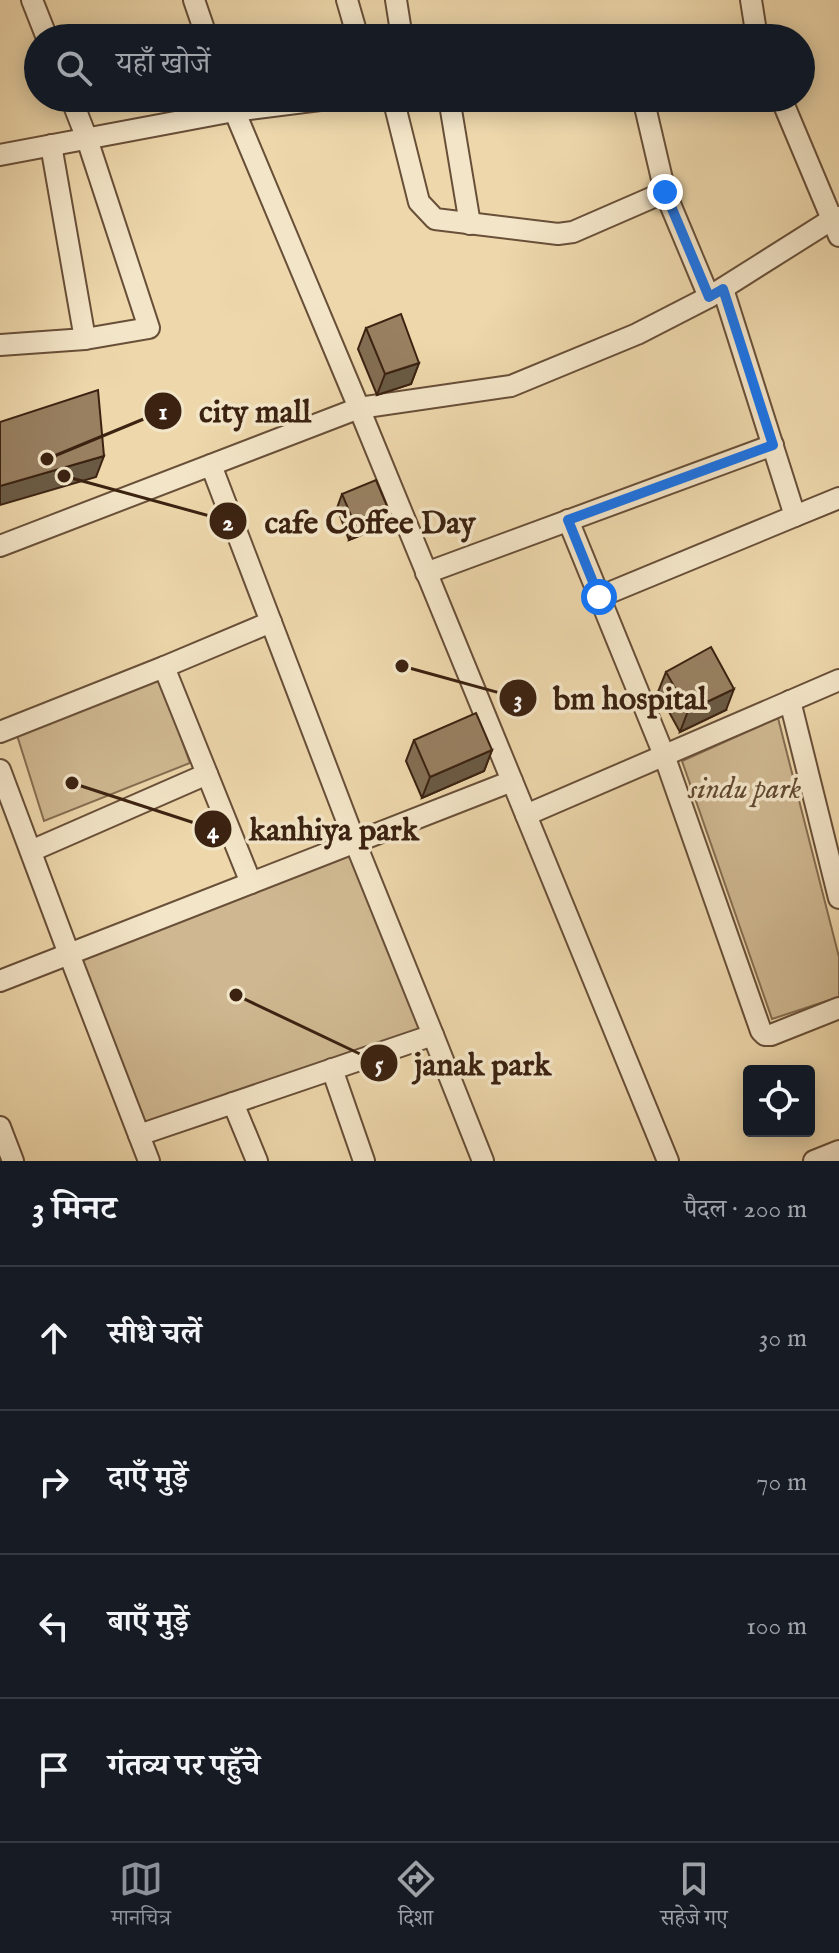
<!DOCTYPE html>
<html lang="hi">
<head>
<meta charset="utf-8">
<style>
	body { margin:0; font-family:"IM FELL English","Noto Serif Devanagari",serif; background:#20242c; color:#f1f3f6 }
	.controls { position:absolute; right:24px; bottom:24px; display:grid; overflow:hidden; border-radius:8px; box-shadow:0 4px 20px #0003 }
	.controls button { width:72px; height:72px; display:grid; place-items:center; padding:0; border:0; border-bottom:2px solid #363941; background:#171b24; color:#f1f3f6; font:40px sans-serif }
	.stop { position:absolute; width:24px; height:24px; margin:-18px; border:6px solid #1a73e8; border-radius:50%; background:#fff }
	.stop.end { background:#1a73e8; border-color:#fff; box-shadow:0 2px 8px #0008 }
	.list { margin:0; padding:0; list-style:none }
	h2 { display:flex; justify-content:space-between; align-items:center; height:104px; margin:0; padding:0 32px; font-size:34px }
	h2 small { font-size:26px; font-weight:400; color:#9ea1a6 }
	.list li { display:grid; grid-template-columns:52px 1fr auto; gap:24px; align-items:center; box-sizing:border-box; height:144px; padding:0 32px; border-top:2px solid #363941 }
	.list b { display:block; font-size:30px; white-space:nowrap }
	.list em { font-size:26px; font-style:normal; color:#9ea1a6 }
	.icon { flex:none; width:44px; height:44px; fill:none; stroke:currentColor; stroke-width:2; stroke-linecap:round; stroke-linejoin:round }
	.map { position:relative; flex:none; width:839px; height:1161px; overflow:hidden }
	.search { position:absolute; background:#171b24; box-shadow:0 4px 20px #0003; left:24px; right:24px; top:24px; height:88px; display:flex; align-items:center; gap:20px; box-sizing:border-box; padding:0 28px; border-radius:44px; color:#9ea1a6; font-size:30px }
	.sheet { height:680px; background:#171b24 }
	nav { display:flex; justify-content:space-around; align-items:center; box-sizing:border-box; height:112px; border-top:2px solid #363941; background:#171b24; font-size:22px; color:#9ea1a6 }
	nav a { display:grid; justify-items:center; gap:4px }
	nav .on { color:#8c9099 }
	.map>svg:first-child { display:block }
	.green { fill:#cfb891; stroke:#856d51; stroke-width:2 }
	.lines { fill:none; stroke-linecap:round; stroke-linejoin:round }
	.minor-casing { stroke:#684f38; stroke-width:24 }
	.minor { stroke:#f3e5c8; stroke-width:20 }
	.wall { fill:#836e53; stroke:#3b2211; stroke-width:2 }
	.shaded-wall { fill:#6a5a44; stroke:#3b2211; stroke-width:2 }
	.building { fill:#988061; stroke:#3b2211; stroke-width:2 }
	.route { stroke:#1a73e8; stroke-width:10 }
	.labels { text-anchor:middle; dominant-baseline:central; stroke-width:7; stroke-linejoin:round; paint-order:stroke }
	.park-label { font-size:30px; font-style:italic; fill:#604831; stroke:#f3e5c8 }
	.leader { fill:none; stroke:#3b2211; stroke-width:3 }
	.callout-dot { fill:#3b2211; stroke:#f3e5c8; stroke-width:3 }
	.mark-label { font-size:24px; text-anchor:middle; font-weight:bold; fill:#fff }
	.callout-label { font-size:32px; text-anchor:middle; font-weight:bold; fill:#3b2211; stroke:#f3e5c8; stroke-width:7; stroke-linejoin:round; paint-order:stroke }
</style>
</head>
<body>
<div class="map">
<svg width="839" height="1161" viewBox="0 0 839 1161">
	<rect width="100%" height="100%" fill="#edd7ab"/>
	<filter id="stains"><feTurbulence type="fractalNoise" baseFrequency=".0025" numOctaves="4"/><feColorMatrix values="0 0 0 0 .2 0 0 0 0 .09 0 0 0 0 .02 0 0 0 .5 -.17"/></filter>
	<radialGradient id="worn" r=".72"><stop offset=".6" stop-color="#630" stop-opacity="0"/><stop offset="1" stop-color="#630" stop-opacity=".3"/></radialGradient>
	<!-- green -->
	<g class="green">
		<polygon points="159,677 190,763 44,821 16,732"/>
		<polygon points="778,718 839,957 839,997 772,1019 682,761"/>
		<polygon points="351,854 422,1032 144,1124 82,960"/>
	</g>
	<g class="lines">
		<!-- minor casing -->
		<g class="minor-casing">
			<g id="minor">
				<polyline points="32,0 47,38"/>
				<polyline points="194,0 207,38"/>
				<polyline points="347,0 358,38"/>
				<polyline points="396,0 402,38"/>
				<polyline points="751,0 757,38"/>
				<polyline points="229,98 359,408 668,1161"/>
				<polyline points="393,98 419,202 435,219 558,234 573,232 665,192"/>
				<polyline points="449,98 470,224"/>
				<polyline points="643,98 665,192 709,297"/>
				<polyline points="781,98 839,236"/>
				<polyline points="51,145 85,339 149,328 87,139 71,98"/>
				<polyline points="0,155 234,111 336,98"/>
				<polyline points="0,345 85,339"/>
				<polyline points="211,465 355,842 433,1035"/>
				<polyline points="795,516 839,498"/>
				<polyline points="568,520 664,755 761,1031 765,1035 771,1035 839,1008"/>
				<polyline points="0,546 359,408 511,386 637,334 709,297 831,220 839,217"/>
				<polyline points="426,573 773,445"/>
				<polyline points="599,597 795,516 723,289"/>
				<polyline points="164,667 271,622"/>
				<polyline points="790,701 839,898"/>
				<polyline points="0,732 164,667 251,883"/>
				<polyline points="0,770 69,954 149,1161"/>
				<polyline points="526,815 839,680"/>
				<polyline points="31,851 207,774"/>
				<polyline points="0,981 512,781"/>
				<polyline points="332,1069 364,1161"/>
				<polyline points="233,1103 257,1161"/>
				<polyline points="0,1127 13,1161"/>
				<polyline points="139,1135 433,1035 483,1161"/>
				<polyline points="814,1161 839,1151"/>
			</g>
		</g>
		<!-- minor -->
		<use href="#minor" class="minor"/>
	</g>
	<!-- wall -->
	<g class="wall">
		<polygon points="366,328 419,363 411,384 377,395 358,349"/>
		<polygon points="342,494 384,526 349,540 337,508"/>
		<polygon points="666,672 726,710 680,732 658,692"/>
		<polygon points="414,740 492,750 484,771 422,798 406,761"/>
	</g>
	<!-- shaded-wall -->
	<g class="shaded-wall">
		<polygon points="419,363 411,384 377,395 385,374"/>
		<polygon points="104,456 96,477 0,505 0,486"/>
		<polygon points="389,511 384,526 349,540 355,525"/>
		<polygon points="734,689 726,710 680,732 688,711"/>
		<polygon points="492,750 484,771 422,798 430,777"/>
	</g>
	<!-- building -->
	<g class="building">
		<polygon points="401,314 419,363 385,374 366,328"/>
		<polygon points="98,390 104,456 0,486 0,422"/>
		<polygon points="376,480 389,511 355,525 342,494"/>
		<polygon points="711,647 734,689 688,711 666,672"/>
		<polygon points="476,713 492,750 430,777 414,740"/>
	</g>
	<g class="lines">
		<!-- route -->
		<polyline class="route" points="599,597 568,520 773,445 723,289 709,297 665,192"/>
	</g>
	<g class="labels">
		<!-- park labels -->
		<g class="park-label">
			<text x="745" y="790">sindu park</text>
		</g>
	</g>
	<!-- callouts -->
	<path class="leader" d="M47 459L163 411M64 476L228 521M402 666L518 698M72 783L213 829M236 995L379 1063"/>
	<g class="callout-dot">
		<circle cx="47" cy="459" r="8"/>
		<circle cx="64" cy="476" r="8"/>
		<circle cx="402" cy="666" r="8"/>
		<circle cx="72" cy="783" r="8"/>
		<circle cx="236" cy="995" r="8"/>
		<circle cx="163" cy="411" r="20"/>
		<circle cx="228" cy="521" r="20"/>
		<circle cx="518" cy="698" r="20"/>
		<circle cx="213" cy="829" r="20"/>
		<circle cx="379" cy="1063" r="20"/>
	</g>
	<g class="mark-label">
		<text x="163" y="419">1</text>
		<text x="228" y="530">2</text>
		<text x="518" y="707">3</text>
		<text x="213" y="838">4</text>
		<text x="379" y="1072">5</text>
	</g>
	<g class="callout-label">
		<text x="255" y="422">city mall</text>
		<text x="370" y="533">cafe Coffee Day</text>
		<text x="630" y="709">bm hospital</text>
		<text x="334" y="840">kanhiya park</text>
		<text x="483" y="1075">janak park</text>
	</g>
	<rect width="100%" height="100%" filter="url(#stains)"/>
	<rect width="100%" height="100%" fill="url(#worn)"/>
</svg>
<div class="controls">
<button><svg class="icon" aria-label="locate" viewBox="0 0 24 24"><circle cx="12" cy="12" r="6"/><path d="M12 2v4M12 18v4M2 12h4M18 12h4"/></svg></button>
</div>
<div class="stop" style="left:599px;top:597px"></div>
<div class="stop end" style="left:665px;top:192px"></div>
<div class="search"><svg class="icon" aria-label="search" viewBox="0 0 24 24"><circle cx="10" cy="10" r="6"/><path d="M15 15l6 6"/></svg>यहाँ खोजें</div>
</div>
<section class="sheet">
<h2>3 मिनट<small>पैदल · 200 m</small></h2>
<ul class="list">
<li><svg class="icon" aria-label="ahead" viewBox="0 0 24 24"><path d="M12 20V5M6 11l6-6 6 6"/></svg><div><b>सीधे चलें</b></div><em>30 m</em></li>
<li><svg class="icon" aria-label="right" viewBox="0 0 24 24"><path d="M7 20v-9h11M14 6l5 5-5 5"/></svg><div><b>दाएँ मुड़ें</b></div><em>70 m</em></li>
<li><svg class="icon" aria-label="left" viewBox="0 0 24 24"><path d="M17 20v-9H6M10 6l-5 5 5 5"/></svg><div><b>बाएँ मुड़ें</b></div><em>100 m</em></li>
<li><svg class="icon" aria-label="arrive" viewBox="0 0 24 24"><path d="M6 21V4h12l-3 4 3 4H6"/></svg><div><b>गंतव्य पर पहुँचे</b></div></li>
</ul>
</section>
<nav>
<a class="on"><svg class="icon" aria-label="map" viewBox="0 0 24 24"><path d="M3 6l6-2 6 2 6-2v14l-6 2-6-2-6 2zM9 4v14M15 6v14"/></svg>मानचित्र</a>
<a><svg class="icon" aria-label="directions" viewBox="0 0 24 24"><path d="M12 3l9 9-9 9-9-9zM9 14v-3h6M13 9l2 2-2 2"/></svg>दिशा</a>
<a><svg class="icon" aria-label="saved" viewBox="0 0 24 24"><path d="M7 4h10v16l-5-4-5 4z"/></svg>सहेजे गए</a>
</nav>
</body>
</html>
